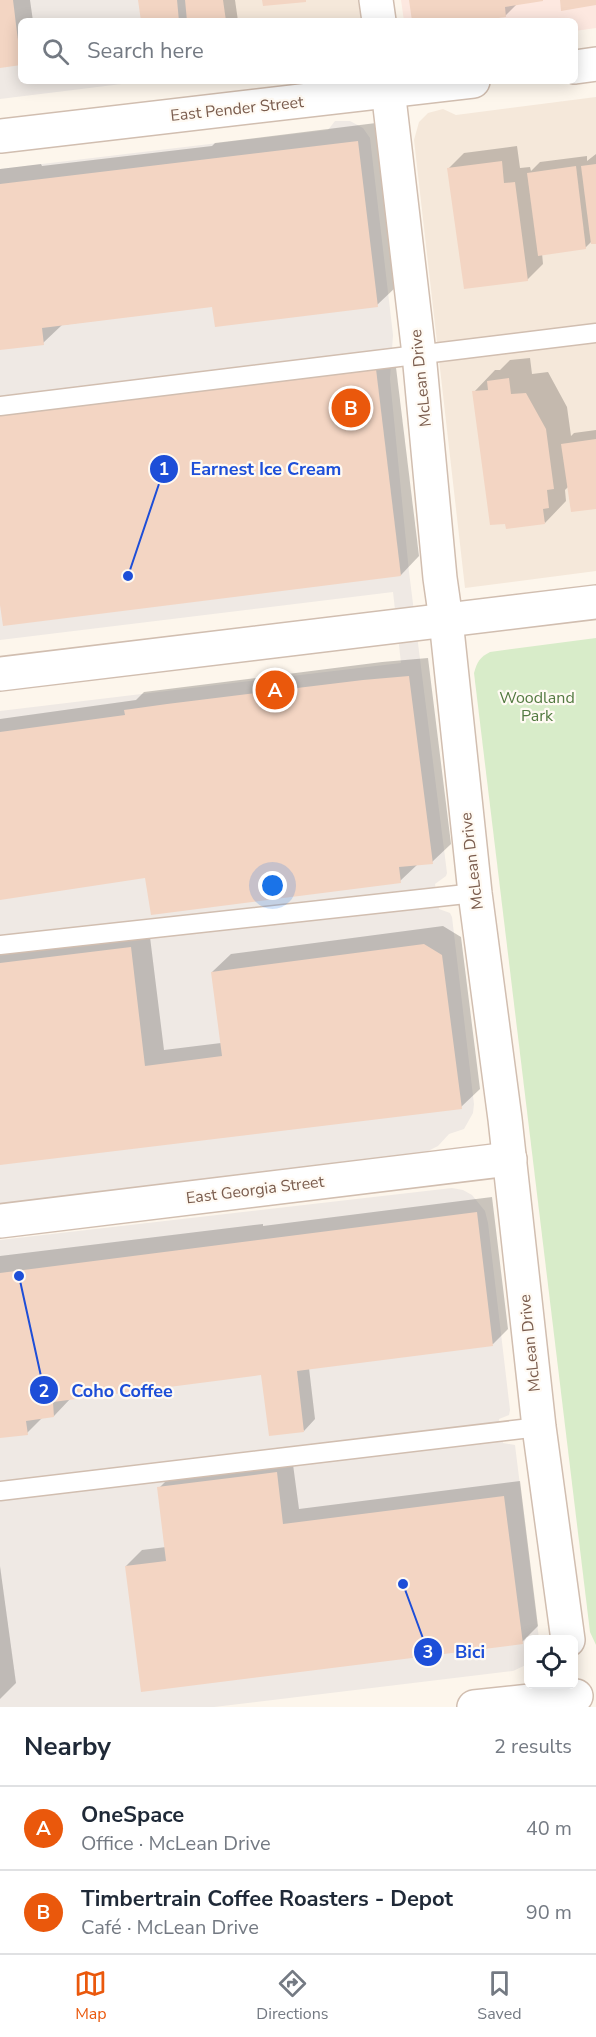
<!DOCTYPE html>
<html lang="en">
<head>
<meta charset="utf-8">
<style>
	body { margin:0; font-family:"Nunito Sans",sans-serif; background:#f6f6f7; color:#1f2937 }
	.controls { position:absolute; right:18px; bottom:18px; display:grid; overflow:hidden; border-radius:9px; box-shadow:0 3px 15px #0003 }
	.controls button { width:54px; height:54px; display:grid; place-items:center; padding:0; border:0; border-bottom:2px solid #e0e1e3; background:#fff; color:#1f2937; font:30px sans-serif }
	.you { position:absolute; left:273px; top:886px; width:21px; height:21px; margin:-15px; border:4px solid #fff; border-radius:50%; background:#1a73e8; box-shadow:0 0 0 9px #1a73e833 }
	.badge { display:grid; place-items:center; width:39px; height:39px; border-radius:50%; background:#ea580c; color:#fff; font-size:20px; font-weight:700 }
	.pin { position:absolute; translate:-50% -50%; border:3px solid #fff; box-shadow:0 2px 6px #0006 }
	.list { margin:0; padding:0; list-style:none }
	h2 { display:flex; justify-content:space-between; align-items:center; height:78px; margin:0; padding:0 24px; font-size:26px }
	h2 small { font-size:20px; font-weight:400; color:#747a83 }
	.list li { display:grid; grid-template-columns:39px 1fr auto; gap:18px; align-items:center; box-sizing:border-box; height:84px; padding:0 24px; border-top:2px solid #e0e1e3 }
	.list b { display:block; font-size:22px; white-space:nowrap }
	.list p { margin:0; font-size:20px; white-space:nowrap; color:#747a83 }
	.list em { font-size:20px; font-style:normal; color:#747a83 }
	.icon { flex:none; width:33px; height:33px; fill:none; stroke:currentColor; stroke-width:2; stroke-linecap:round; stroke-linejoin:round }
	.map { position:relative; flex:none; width:596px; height:1707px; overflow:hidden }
	.search { position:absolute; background:#fff; box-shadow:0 3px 15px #0003; left:18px; right:18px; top:18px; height:66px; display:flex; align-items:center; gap:15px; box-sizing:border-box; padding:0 21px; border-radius:9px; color:#747a83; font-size:22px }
	.sheet { height:246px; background:#fff }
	nav { display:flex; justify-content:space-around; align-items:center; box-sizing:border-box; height:84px; border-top:2px solid #e0e1e3; background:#fff; font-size:16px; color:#747a83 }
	nav a { display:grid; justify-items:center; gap:3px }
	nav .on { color:#ea580c }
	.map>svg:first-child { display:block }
	.residential { fill:#f5e8da }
	.commercial { fill:#fde8e0 }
	.industrial { fill:#efe9e4 }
	.green { fill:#d8ecc9 }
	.shadow { fill:#0003 }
	.building { fill:#f3d5c3 }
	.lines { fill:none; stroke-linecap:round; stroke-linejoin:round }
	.service-casing { stroke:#d1beb0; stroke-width:21 }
	.minor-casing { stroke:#d1beb0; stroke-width:36 }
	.service { stroke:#fff; stroke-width:18 }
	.minor { stroke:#fff; stroke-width:33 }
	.labels { text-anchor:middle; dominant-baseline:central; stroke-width:4.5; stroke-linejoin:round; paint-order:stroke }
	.street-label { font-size:16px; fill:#7a5c4d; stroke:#fffaf3 }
	.park-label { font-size:16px; fill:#537a41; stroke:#fffaf3 }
	.leader { fill:none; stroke:#1d4ed8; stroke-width:2 }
	.callout-dot { fill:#1d4ed8; stroke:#fffaf3; stroke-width:2 }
	.mark-label { font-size:18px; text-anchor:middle; font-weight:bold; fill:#fff }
	.callout-label { font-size:18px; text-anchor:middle; font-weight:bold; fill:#1d4ed8; stroke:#fffaf3; stroke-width:4.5; stroke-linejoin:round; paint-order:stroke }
</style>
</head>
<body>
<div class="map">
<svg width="596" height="1707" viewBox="0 0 596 1707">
	<rect width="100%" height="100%" fill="#fdf6ec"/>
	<!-- residential -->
	<g class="residential">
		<polygon points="198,0 358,0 361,21 201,21"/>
		<polygon points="596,97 596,571 465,588 414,140 419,122 428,113 443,109 456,115"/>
	</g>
	<!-- commercial -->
	<polygon class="commercial" points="401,0 596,0 596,28 575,31 575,21 404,21"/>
	<!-- industrial -->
	<g class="industrial">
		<polygon points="0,0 198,0 201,21 21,21 21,81 146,81 0,99"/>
		<polygon points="335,121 350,121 363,128 370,138 393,335 390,379 409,572 447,873 446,876 435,884 439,909 450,913 452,917 474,1104 473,1113 464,1129 449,1134 438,1146 418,1156 0,1204 0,711 401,663 393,592 0,640 0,169 328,130"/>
		<polygon points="452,1188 463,1190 472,1195 485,1211 488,1223 510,1410 509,1415 499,1419 503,1443 515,1445 539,1639 528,1640 528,1664 513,1671 214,1707 0,1707 0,1240"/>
	</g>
	<!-- green -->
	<path class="green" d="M596 638V1645L590 1632 474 673C477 662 480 657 490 652Z"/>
	<!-- shadow -->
	<g class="shadow">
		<polygon points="0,0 30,0 33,21 21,21 20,64 0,66"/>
		<polygon points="139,0 235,0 238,21 142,21"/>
		<polygon points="411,0 541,0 517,4 505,16 464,21 413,21"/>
		<polygon points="376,123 396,287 377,305 214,305 62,325 43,343 0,349 0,169 41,164 42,166 212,146 215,143"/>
		<polygon points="517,146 520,168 530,167 531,171 540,162 587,156 587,161 596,154 596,242 592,241 585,248 542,253 543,264 527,280 448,169 464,153"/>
		<polygon points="394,351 419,556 401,575 0,593 0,400"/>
		<polygon points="530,358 532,374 548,372 567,407 571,436 574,433 596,430 596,507 569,486 565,490 566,501 545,523 474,392 495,370 500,370 510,360"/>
		<polygon points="428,658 451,844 432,862 418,864 400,881 147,875 0,898 0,719 136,700 144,692 382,662"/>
		<polygon points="443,926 461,937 480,1089 461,1107 0,1163 0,947 149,929 164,1050 221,1043 212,972 231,954"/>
		<polygon points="492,1197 508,1329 493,1344 309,1368 315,1419 304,1431 265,1374 71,1398 54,1416 43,1417 27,1433 0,1437 0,1256 263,1224 263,1226"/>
		<polygon points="292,1457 299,1509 520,1481 538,1626 522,1642 126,1566 142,1550 166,1547 159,1488 175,1472"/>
		<polygon points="0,1566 16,1683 0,1699"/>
	</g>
	<!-- building -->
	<g class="building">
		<polygon points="0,0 13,0 21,65 0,68"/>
		<polygon points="138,0 177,0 179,21 141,21"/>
		<polygon points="185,0 223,0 226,21 187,21"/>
		<polygon points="262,0 306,0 306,2 263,6"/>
		<polygon points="409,0 543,0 543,1 505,7 506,17 476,21 412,21"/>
		<polygon points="560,0 596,0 596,5 561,11"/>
		<polygon points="358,141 378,307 215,327 212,307 42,328 44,345 0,350 0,184"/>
		<polygon points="502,161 504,183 515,182 528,281 464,289 447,168"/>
		<polygon points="596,164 596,244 591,244 581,166"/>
		<polygon points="576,166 586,249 538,256 527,173"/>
		<polygon points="376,369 401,576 3,626 0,605 0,416"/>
		<polygon points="509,378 511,394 526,393 546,429 554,489 547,490 549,508 543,509 545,524 506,529 505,524 490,525 472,391 488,390 487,381"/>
		<polygon points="596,439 596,509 571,512 561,444"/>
		<polygon points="409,676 433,864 399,867 401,883 151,915 145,878 0,900 0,732 125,715 124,710 167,704 363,680"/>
		<polygon points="424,944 442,955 462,1109 0,1165 0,963 131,947 145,1066 222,1056 211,972"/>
		<polygon points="477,1212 493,1346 297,1371 304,1432 269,1436 261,1375 53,1402 54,1417 26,1421 28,1435 0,1438 0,1273"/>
		<polygon points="277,1472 283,1524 504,1496 523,1644 141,1692 125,1566 166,1561 157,1487"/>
	</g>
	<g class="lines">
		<!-- service casing -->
		<g class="service-casing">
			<g id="service">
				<polyline points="0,406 596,333"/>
				<polyline points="0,945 475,893"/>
				<polyline points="0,1491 539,1427"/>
			</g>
		</g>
		<!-- minor casing -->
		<g class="minor-casing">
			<g id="minor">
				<polyline points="376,0 379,21"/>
				<polyline points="575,67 596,64"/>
				<polyline points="387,81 419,354 440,578 446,620 475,893 505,1119 539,1427 568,1640"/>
				<polyline points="0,136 473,81"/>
				<polyline points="0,674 596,602"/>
				<polyline points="0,1221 510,1159"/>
				<polyline points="474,1707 576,1696"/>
			</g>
		</g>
		<!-- service -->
		<use href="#service" class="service"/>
		<!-- minor -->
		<use href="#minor" class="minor"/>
	</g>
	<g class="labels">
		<!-- street labels -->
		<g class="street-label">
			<text transform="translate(237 109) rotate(-6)">East Pender Street</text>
			<text transform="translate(421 378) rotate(-96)">McLean Drive</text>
			<text transform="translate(472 861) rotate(-97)">McLean Drive</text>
			<text transform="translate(255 1190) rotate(-7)">East Georgia Street</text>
			<text transform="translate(530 1343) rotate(-96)">McLean Drive</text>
		</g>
		<!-- park labels -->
		<g class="park-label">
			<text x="537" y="698">Woodland<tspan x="537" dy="18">Park</tspan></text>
		</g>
	</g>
	<!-- callouts -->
	<path class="leader" d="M128 576L164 469M19 1276L44 1390M403 1584L428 1652"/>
	<g class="callout-dot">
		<circle cx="128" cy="576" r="6"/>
		<circle cx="19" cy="1276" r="6"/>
		<circle cx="403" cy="1584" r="6"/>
		<circle cx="164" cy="469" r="15"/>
		<circle cx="44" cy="1390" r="15"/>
		<circle cx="428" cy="1652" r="15"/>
	</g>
	<g class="mark-label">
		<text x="164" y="475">1</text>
		<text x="44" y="1397">2</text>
		<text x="428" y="1658">3</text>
	</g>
	<g class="callout-label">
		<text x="266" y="475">Earnest Ice Cream</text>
		<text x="122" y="1397">Coho Coffee</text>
		<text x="470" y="1658">Bici</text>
	</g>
</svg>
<div class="controls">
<button><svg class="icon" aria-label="locate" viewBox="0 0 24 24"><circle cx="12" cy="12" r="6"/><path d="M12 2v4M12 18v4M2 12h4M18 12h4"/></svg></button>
</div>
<div class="you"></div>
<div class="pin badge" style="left:275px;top:690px">A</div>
<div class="pin badge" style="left:351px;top:408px">B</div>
<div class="search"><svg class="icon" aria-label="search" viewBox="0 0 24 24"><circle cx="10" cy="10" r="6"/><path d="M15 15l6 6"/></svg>Search here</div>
</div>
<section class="sheet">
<h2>Nearby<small>2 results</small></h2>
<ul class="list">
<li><span class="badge">A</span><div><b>OneSpace</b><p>Office · McLean Drive</p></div><em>40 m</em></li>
<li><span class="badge">B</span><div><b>Timbertrain Coffee Roasters - Depot</b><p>Café · McLean Drive</p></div><em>90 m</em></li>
</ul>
</section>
<nav>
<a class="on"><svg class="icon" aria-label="map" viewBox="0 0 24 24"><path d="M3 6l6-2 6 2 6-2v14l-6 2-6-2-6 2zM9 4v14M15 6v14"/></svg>Map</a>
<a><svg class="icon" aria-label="directions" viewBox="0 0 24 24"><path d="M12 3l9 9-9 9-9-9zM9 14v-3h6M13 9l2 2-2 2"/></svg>Directions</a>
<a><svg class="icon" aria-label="saved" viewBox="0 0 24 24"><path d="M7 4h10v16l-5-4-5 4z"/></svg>Saved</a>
</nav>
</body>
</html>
